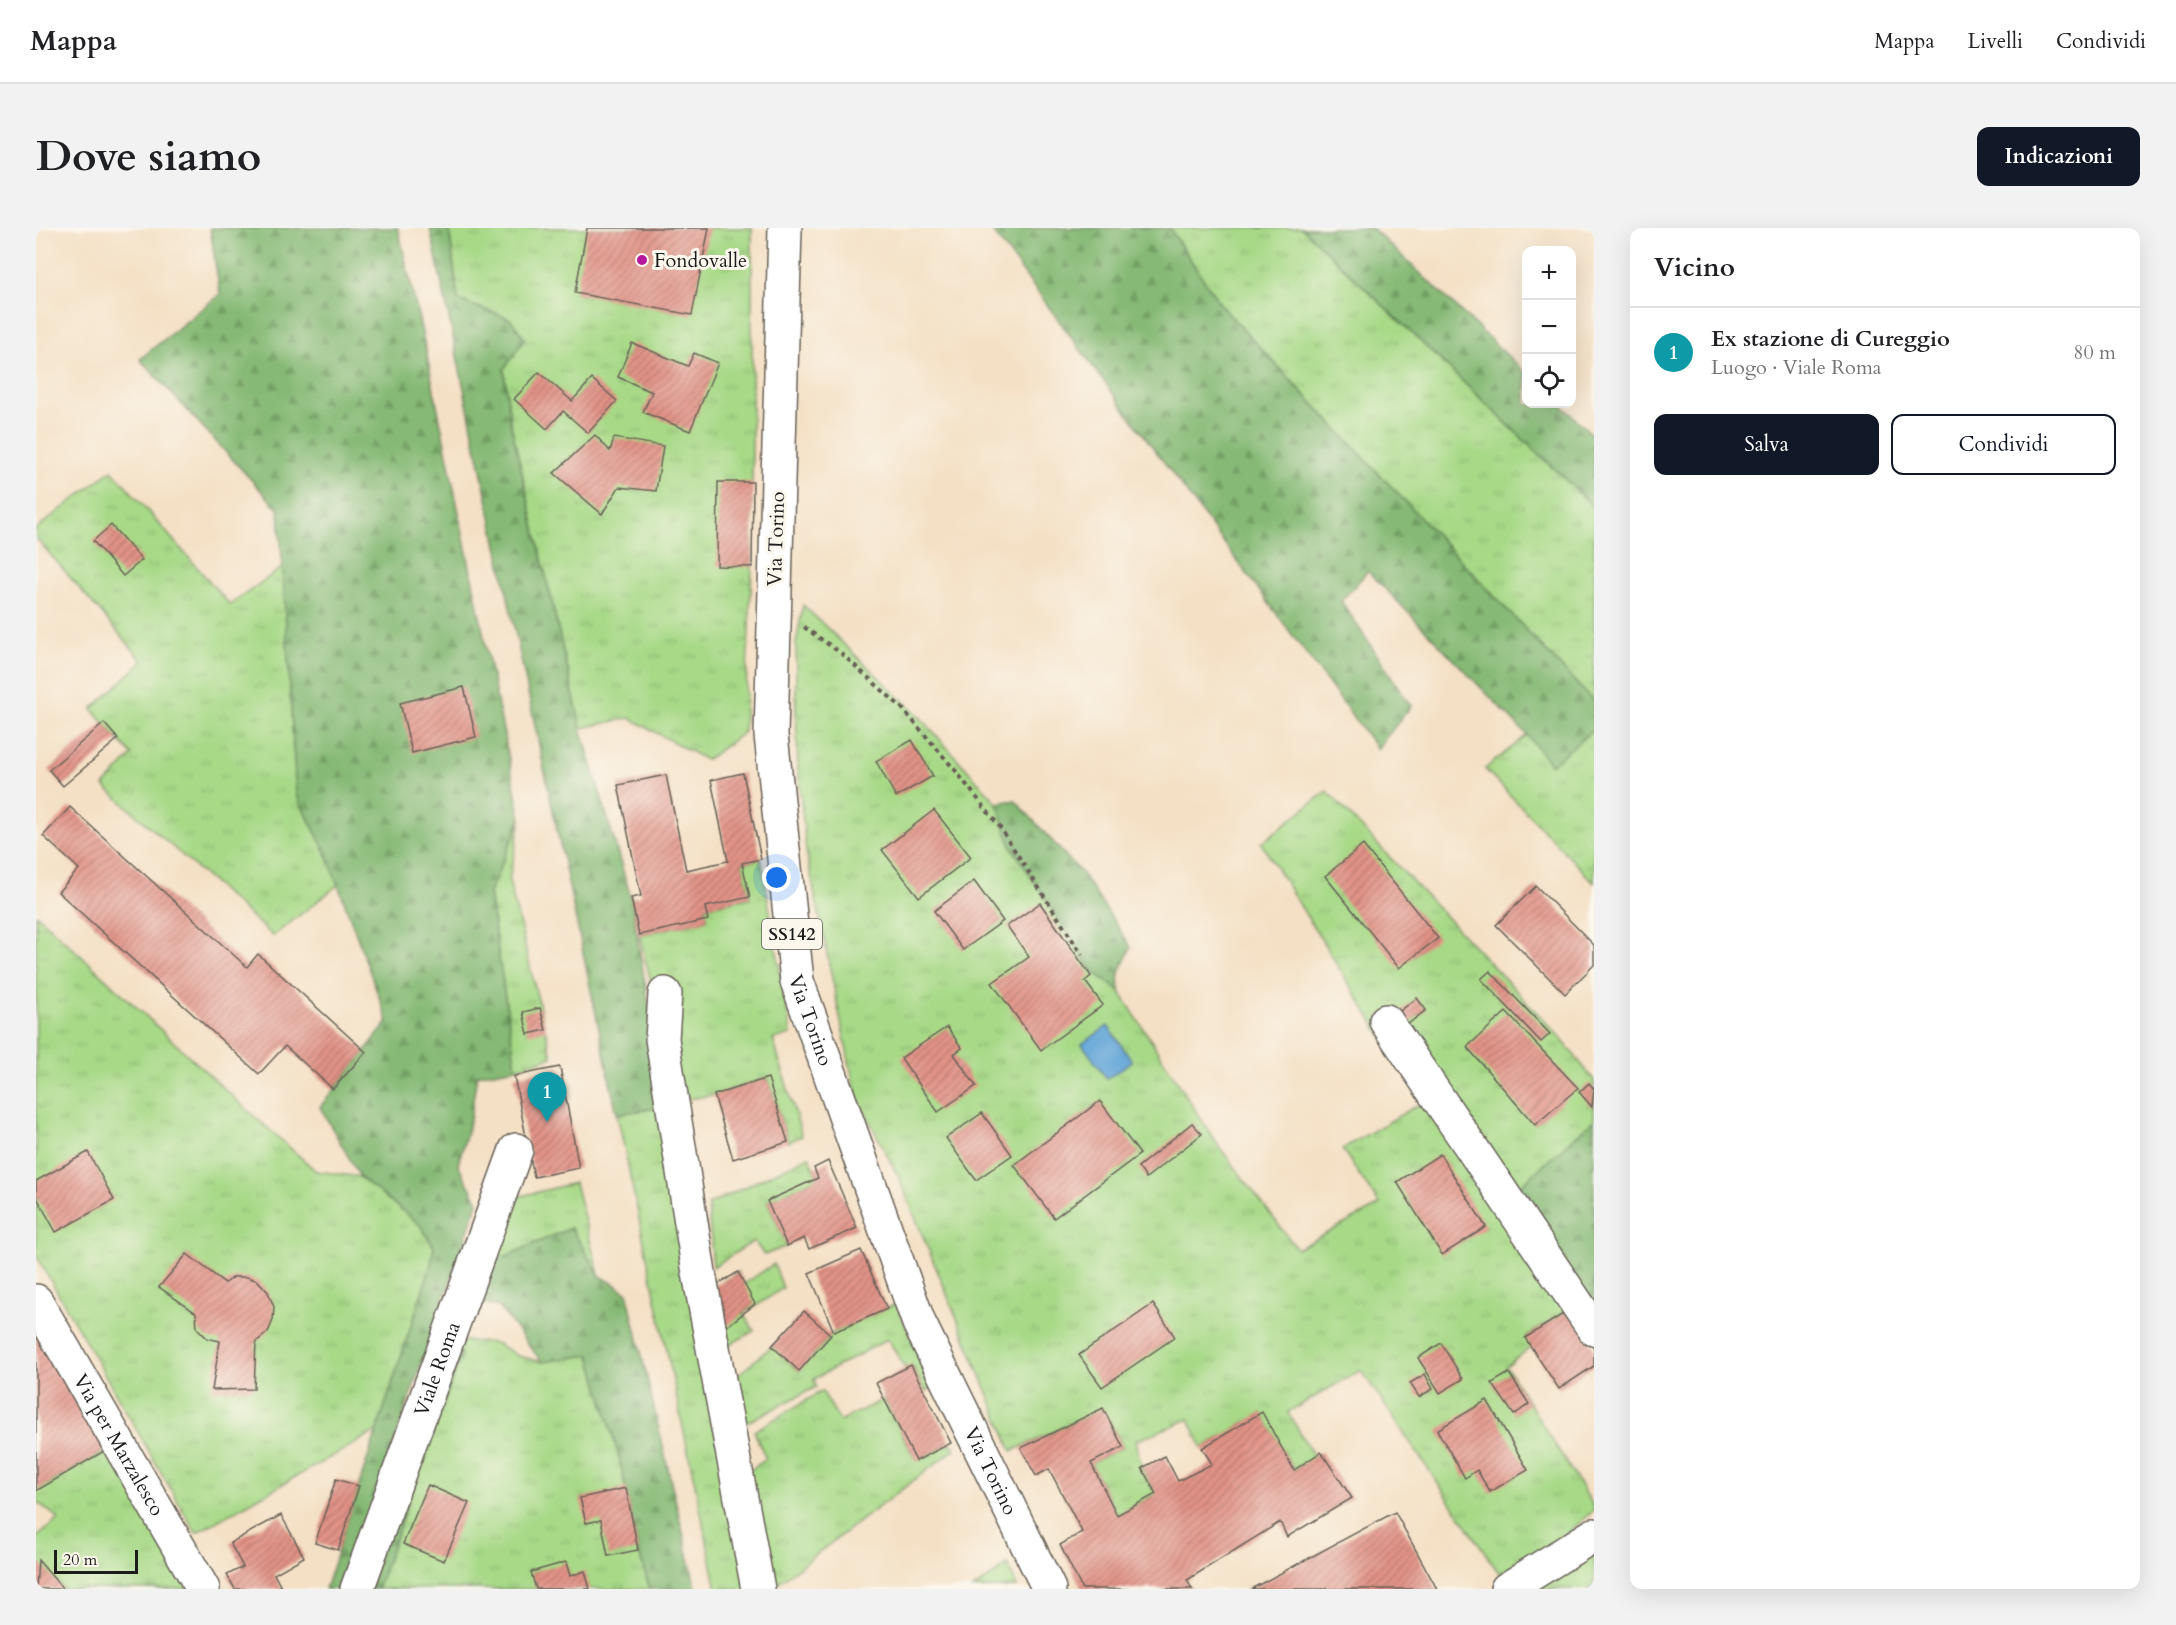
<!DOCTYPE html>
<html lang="it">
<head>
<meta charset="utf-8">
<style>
	body { margin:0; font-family:Cardo,serif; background:#f2f2f2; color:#202124 }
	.controls { position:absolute; right:18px; top:18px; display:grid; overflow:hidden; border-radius:12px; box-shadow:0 6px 24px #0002 }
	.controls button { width:54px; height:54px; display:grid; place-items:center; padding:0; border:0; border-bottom:2px solid #e0e0e0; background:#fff; color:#202124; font:30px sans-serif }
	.scale { position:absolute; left:18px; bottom:15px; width:84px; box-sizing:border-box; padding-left:6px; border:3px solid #1c1c1c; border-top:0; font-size:16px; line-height:21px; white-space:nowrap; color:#1c1c1c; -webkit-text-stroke:4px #fbf7ec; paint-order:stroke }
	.you { position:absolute; left:741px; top:650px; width:21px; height:21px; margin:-15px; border:4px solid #fff; border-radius:50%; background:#1a73e8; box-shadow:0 0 0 9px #1a73e833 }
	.badge { display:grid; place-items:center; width:39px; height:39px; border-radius:50%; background:#111827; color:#fff; font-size:20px; font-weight:700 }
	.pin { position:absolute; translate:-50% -50px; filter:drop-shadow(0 2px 3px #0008) }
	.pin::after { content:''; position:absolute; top:32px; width:21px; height:18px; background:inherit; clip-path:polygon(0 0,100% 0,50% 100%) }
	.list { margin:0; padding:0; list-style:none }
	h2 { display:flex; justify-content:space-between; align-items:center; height:78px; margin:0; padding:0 24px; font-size:26px }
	h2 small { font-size:20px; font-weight:400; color:#757577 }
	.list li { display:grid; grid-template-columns:39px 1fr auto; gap:18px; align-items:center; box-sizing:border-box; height:90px; padding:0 24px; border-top:2px solid #e0e0e0 }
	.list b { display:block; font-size:22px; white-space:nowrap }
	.list p { margin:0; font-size:20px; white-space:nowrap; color:#757577 }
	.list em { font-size:20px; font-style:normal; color:#757577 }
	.actions { display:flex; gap:12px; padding:18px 24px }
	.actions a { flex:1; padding:14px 0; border:2px solid #111827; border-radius:12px; text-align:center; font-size:21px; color:#111827 }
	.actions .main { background:#111827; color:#fff }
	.icon { flex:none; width:33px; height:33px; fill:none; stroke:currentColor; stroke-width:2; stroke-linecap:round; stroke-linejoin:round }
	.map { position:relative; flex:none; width:1558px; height:1361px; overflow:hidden; border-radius:12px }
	header { display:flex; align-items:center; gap:36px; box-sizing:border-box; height:84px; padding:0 30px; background:#fff; border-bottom:2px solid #e0e0e0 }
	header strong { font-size:28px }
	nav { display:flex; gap:33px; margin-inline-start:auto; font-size:21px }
	.intro { display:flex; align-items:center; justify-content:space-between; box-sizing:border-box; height:144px; padding:0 36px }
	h1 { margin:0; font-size:42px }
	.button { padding:15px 27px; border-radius:12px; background:#111827; color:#fff; font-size:21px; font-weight:700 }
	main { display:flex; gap:36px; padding:0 36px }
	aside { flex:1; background:#fff; border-radius:12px; box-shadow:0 6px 24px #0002 }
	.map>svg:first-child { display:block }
	.grass { fill:url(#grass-tufts); stroke:#627a52; stroke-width:1.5 }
	.forest { fill:url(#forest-firs); stroke:#506a48; stroke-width:1.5 }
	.water { fill:#64a6d8; stroke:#40617a; stroke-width:1.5 }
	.building { fill:url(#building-hatch) }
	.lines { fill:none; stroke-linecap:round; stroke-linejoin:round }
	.minor-casing { stroke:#686157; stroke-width:36 }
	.major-casing { stroke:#686157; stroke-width:36 }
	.path { stroke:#686157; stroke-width:4; stroke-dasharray:4.5 4.5; stroke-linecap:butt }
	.minor { stroke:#fff; stroke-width:33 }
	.major { stroke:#fff; stroke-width:33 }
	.poi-dot { fill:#b5179e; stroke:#fbf7ec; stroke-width:2 }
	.labels { text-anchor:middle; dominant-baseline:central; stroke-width:6; stroke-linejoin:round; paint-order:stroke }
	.shield { fill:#fbf7ec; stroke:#5f5e5a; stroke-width:1.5 }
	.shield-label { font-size:18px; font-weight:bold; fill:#1c1c1c }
	.poi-label { font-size:20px; fill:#1c1c1c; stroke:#fbf7ec; text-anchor:start }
	.street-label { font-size:20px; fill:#1c1c1c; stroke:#fbf7ec }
</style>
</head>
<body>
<header>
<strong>Mappa</strong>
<nav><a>Mappa</a><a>Livelli</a><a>Condividi</a></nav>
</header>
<div class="intro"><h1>Dove siamo</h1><a class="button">Indicazioni</a></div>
<main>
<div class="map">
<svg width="1558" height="1361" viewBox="0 0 1558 1361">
	<defs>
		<pattern id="grass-tufts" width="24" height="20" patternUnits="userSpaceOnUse" patternTransform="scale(1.5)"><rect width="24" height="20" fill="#a7d987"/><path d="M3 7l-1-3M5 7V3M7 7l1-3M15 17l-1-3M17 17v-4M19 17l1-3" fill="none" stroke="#8fba74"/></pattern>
		<pattern id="forest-firs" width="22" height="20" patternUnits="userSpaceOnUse" patternTransform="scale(1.5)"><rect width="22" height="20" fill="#85b974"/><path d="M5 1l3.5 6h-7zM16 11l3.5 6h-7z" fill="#729e64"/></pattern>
		<pattern id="building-hatch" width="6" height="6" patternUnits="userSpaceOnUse" patternTransform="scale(1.5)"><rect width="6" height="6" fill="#e29387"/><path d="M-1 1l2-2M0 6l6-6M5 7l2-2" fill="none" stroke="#b6776e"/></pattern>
	</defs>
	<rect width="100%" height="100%" fill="#fbf7ec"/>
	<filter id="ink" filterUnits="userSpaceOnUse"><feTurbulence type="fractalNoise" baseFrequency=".0167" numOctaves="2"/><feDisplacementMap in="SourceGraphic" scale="12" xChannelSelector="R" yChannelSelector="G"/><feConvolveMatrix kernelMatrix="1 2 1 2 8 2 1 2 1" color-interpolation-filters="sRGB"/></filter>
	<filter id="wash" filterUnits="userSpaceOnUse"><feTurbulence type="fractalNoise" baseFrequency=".008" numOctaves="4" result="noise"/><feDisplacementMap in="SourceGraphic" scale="24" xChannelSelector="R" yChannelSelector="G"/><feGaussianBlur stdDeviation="1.35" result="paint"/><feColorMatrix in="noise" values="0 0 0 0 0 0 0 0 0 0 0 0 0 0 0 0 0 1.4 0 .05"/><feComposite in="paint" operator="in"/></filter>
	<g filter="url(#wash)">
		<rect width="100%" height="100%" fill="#f4e0c5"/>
		<!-- grass -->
		<g class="grass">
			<polygon points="413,0 716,0 716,339 708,504 670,532 594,490 545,500 474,193 468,141 474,91 422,72"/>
			<polygon points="1133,0 1266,0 1558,279 1558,474 1187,80"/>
			<polygon points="76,242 194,377 247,339 260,566 292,629 302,657 237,708 68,558 96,527 56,481 107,433 0,310 0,301"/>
			<polygon points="767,377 884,489 961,575 975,618 1056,742 1084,764 1179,913 1261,1021 1344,977 1306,921 1387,874 1225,615 1291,563 1523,808 1558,852 1558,892 1475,966 1533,1082 1490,1109 1495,1119 1470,1138 1558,1279 1558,1282 1524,1313 1465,1348 1325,1142 1252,1184 1278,1229 1258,1242 1226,1185 1166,1220 1153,1191 1099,1213 1106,1240 1120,1266 1081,1287 1055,1235 1087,1219 1067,1181 976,1223 862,948 820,867 770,623 762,541 760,479 760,416"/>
			<polygon points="1558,501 1558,655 1449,541 1491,507 1516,536"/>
			<polygon points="485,591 473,653 516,829 480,840 453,665"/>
			<polygon points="725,631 755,807 737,811 766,908 752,914 732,850 678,867 652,871 641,854 603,707 672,692 669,679 714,670 706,635"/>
			<polygon points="0,686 209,880 280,943 324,949 384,997 398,1019 395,1037 341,1203 160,1305 0,1027"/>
			<polygon points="629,879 714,1361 681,1361 581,886"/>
			<polygon points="773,928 782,950 731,973 751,1018 728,1027 718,1013 677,1039 672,977"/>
			<polygon points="539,955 563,1047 535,1000 458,1033 477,970"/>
			<polygon points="738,1036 747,1060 708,1086 718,1103 691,1118 679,1058 702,1044 708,1056"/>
			<polygon points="860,1076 897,1160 889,1164 876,1137 869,1140 852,1111 778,1151 780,1159 700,1200 696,1152 736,1118 763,1143 798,1104"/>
			<polygon points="432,1113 460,1115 482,1128 506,1134 554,1127 584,1233 602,1322 614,1361 341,1361 425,1127 416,1115"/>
			<polygon points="786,1163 804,1193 848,1171 880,1233 915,1215 919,1221 734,1361 707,1247 730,1231 718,1203"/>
			<polygon points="75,1219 154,1361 27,1361 2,1333 0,1334 0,1310 23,1291 0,1273 0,1263"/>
			<polygon points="1558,1322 1558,1361 1500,1361"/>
			<polygon points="972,1337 981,1359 937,1361"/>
		</g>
		<!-- forest -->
		<g class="forest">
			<polygon points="174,0 362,0 389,118 485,591 453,665 480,840 441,847 434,892 422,937 442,974 307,1361 289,1361 395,1037 398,1019 384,997 324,949 284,879 352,794 292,629 260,566 243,282 104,131 184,66"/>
			<polygon points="394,0 413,0 422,72 474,91 489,111 468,141 474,193 545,500 595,670 629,879 581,886"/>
			<polygon points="954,0 1133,0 1187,80 1558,474 1558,501 1515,537 1491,507 1332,343 1305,373 1375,478 1341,521"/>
			<polygon points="1266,0 1336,0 1490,145 1490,176 1524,176 1558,208 1558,279"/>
			<polygon points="979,572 1047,647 1095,719 1083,746 1084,764 1056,742 975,618 961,575"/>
			<polygon points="1558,892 1558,1092 1475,966"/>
			<polygon points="535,1000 563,1047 591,1064 660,1361 614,1361 602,1322 584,1233 554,1127 506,1134 463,1079 437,1073 458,1033"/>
			<polygon points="416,1115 425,1127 341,1361 328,1361"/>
		</g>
		<!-- water -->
		<polygon class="water" points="1072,798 1096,833 1071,851 1046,816"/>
		<g id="blocks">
			<!-- building -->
			<g class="building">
				<polygon points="551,0 673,0 656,87 539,65"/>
				<polygon points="596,115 652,138 658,125 682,135 654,203 607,184 616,164 582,149"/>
				<polygon points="503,144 536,173 556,151 581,173 552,205 527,183 511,201 478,171"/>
				<polygon points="559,207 574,223 578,210 627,218 620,263 583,259 566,286 518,245"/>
				<polygon points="682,254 717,254 716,339 681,338"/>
				<polygon points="75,297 106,332 87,348 57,313"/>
				<polygon points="428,459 440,509 376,525 364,475"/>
				<polygon points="68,495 82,511 27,558 13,542"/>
				<polygon points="876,512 897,548 860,569 840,533"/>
				<polygon points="707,545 725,631 706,635 714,669 669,679 672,692 603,707 595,670 605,668 582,557 630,547 650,642 692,633 675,552"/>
				<polygon points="34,579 211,739 222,726 330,824 297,861 249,818 223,846 22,664 43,641 7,608"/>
				<polygon points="898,582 935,629 883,669 846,622"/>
				<polygon points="1327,617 1402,710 1363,740 1289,648"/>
				<polygon points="938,653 967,693 927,722 898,683"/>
				<polygon points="1500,658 1558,717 1558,737 1529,766 1460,697"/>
				<polygon points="1004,675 1055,748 1049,753 1067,777 1005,822 956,755 993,729 971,698"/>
				<polygon points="1454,743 1514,806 1505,814 1445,751"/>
				<polygon points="1381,770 1390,782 1372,796 1363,784"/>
				<polygon points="504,780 510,802 492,806 487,784"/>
				<polygon points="1470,784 1542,860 1499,897 1431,819"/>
				<polygon points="911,799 926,820 918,826 940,858 902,884 865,830"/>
				<polygon points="524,839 543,940 498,949 478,848"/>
				<polygon points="732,850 752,914 697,931 678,867"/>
				<polygon points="1553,855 1558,861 1556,879 1543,864"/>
				<polygon points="1064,873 1104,926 1018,990 978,937"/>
				<polygon points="946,885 976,927 940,952 910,910"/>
				<polygon points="1156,895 1166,906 1110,950 1102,939"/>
				<polygon points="52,924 78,972 20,1004 0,968 0,953"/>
				<polygon points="1404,926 1450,999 1406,1027 1361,954"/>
				<polygon points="792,933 821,1000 773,1021 768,1010 751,1018 731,973 782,950 778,940"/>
				<polygon points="825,1022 851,1081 798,1104 773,1045"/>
				<polygon points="151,1026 189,1055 198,1049 211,1049 222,1053 232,1064 238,1079 237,1092 232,1104 220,1114 218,1161 176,1162 184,1113 171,1110 161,1100 160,1085 123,1059"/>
				<polygon points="702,1044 719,1076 686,1102 679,1058"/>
				<polygon points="1117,1076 1139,1109 1066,1159 1043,1127"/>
				<polygon points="1533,1082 1558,1120 1558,1138 1523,1161 1489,1110"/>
				<polygon points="768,1083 795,1107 763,1143 736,1118"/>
				<polygon points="0,1092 75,1219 0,1263"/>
				<polygon points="1405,1115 1427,1151 1404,1165 1382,1130"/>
				<polygon points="875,1137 915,1215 880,1233 840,1155"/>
				<polygon points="1473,1145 1493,1176 1478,1187 1456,1155"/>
				<polygon points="1389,1146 1397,1161 1383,1169 1374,1155"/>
				<polygon points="1451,1172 1492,1242 1454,1264 1441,1242 1429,1250 1401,1202"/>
				<polygon points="1067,1180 1087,1219 1055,1235 1081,1287 1120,1266 1106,1240 1129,1228 1142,1253 1176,1236 1166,1220 1226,1184 1258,1242 1285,1224 1316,1270 1251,1309 1244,1294 1151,1352 1156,1361 1046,1361 1024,1317 1046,1304 1013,1241 1000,1248 985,1220"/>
				<polygon points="300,1251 323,1258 302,1322 279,1315"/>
				<polygon points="392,1257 433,1275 408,1333 367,1316"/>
				<polygon points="590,1260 602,1322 572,1328 565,1292 550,1295 544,1270"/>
				<polygon points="1359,1284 1401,1361 1215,1361"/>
				<polygon points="245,1287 268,1329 238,1346 246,1361 199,1361 191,1347 207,1339 194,1315"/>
				<polygon points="2,1332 27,1361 0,1361"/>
				<polygon points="530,1334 534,1348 549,1343 554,1361 500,1361 495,1344"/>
			</g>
		</g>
	</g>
	<g filter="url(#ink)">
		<use href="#blocks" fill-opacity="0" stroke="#686157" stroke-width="1.5"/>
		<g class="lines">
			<!-- minor casing -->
			<g class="minor-casing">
				<g id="minor">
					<polyline points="629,766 626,811 663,1045 722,1361"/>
					<polyline points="1350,793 1558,1101"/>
					<path id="s1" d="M0 1073 167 1361"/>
					<path id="s2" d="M321 1361 480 922"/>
					<polyline points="1471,1361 1558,1307"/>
				</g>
			</g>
			<!-- major casing -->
			<g class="major-casing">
				<g id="major">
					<path id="s3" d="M749 0 735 507 761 753 883 1095 1013 1361"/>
				</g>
			</g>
			<!-- path -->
			<polyline class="path" points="768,399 806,426 866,480 919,542 963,598 1046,727"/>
			<!-- minor -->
			<use href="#minor" class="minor"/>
			<!-- major -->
			<use href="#major" class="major"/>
		</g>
	</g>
	<!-- markers -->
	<circle class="poi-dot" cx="606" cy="32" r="6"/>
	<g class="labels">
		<!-- shield labels -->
		<rect class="shield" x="726" y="691" width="60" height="30" rx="4.5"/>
		<g class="shield-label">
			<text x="756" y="706">SS142</text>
		</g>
		<!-- poi labels -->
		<g class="poi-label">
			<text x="618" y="32">Fondovalle</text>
		</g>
		<!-- street labels -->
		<g class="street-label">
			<text transform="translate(740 311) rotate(-88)">Via Torino</text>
			<text stroke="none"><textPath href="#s3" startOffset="796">Via Torino</textPath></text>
			<text stroke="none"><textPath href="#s2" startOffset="234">Viale Roma</textPath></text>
			<text stroke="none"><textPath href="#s1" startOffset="166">Via per Marzalesco</textPath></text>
			<text stroke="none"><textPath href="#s3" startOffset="1282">Via Torino</textPath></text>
		</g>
	</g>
</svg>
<div class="controls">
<button>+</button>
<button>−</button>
<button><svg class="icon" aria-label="locate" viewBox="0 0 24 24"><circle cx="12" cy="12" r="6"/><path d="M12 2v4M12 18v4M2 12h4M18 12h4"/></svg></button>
</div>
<div class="scale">20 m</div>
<div class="you"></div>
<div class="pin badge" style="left:511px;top:894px;background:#0f9aa8">1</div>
</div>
<aside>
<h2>Vicino<small></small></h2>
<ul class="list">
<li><span class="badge" style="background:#0f9aa8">1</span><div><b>Ex stazione di Cureggio</b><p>Luogo · Viale Roma</p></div><em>80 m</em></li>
</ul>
<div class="actions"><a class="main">Salva</a><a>Condividi</a></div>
</aside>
</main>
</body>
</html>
